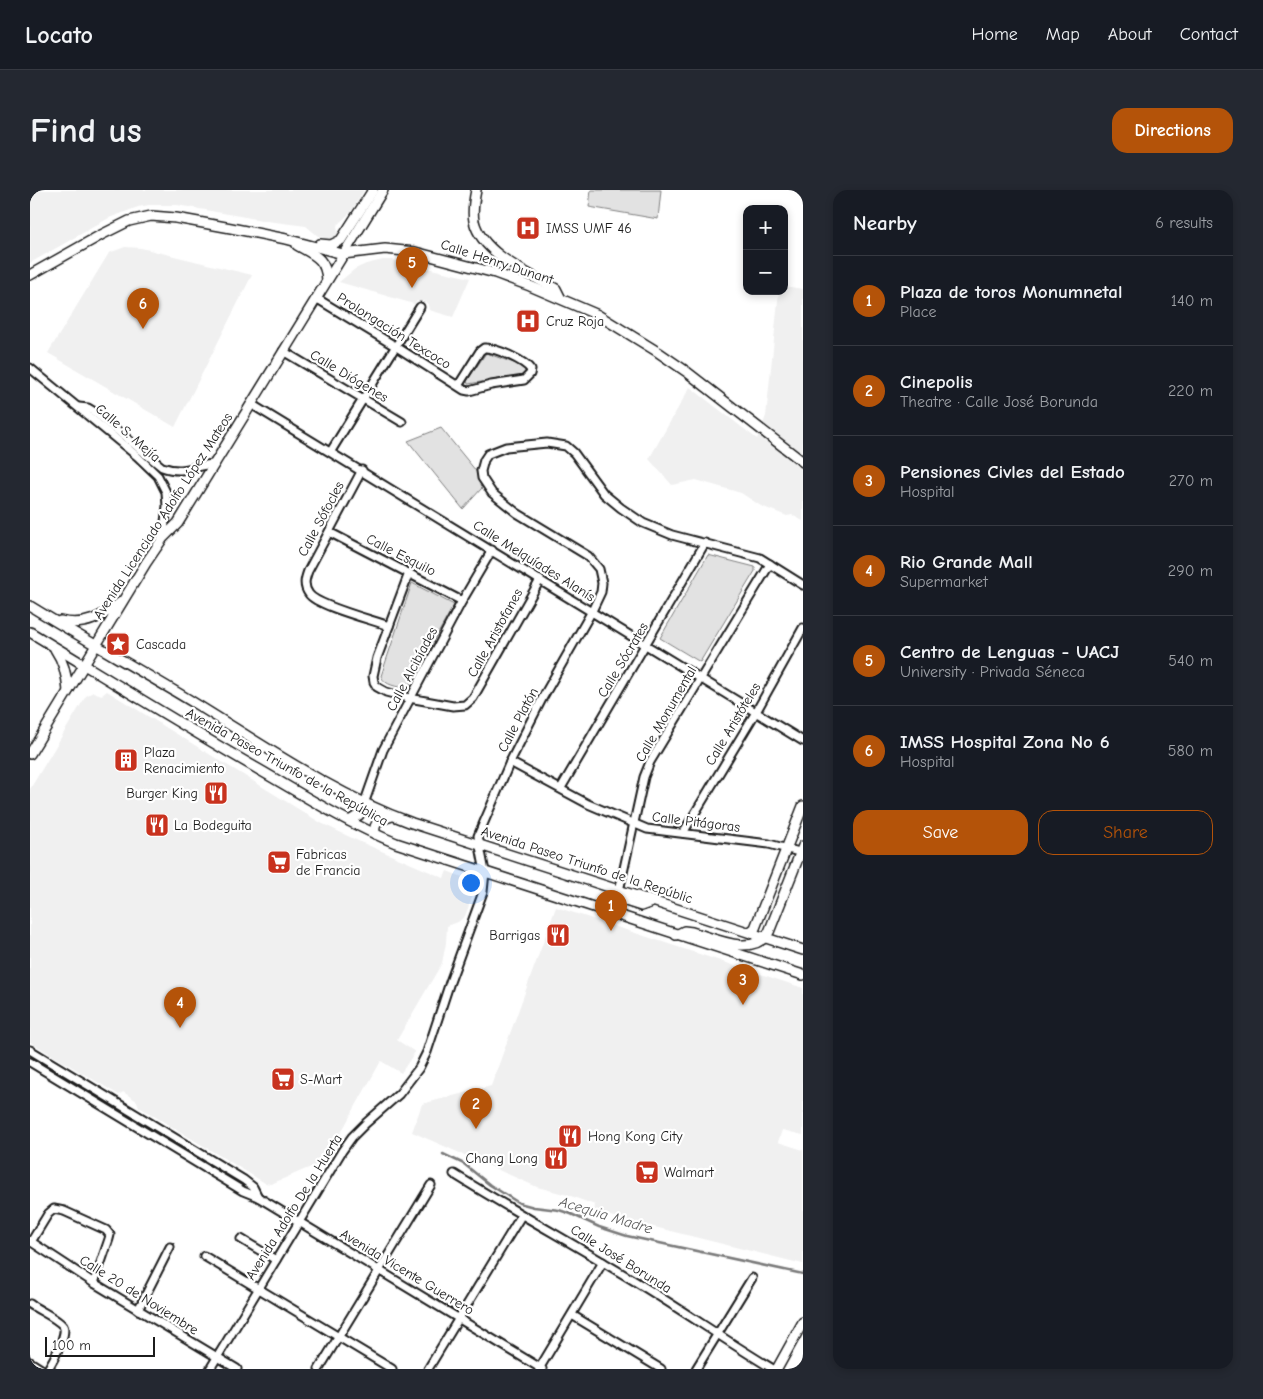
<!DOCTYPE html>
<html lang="en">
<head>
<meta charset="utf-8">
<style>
	body { margin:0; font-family:"Comic Neue",sans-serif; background:#242831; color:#f1f3f6 }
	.controls { position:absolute; right:15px; top:15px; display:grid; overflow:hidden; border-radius:10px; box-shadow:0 2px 8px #0003 }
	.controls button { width:45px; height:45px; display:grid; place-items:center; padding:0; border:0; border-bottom:1px solid #363941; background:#171b24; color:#f1f3f6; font:25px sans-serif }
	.scale { position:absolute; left:15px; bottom:12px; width:110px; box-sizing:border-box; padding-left:5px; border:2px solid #1c1c1c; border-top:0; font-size:14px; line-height:18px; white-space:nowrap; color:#1c1c1c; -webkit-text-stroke:4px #fff; paint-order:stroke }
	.you { position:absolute; left:440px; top:692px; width:18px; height:18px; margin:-12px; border:4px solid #fff; border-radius:50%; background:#1a73e8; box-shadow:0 0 0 8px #1a73e833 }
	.badge { display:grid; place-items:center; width:32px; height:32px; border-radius:50%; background:#b45309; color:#fff; font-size:16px; font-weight:700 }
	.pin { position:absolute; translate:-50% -41px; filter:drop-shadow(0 1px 2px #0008) }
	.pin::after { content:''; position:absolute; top:26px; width:18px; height:15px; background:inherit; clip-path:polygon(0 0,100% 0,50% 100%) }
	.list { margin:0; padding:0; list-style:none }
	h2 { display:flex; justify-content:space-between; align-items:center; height:65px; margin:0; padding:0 20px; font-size:21px }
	h2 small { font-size:16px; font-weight:400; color:#9ea1a6 }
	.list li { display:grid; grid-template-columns:32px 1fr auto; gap:15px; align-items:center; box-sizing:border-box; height:90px; padding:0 20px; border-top:1px solid #363941 }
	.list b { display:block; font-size:19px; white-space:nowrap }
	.list p { margin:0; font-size:16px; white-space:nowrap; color:#9ea1a6 }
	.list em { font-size:16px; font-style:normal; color:#9ea1a6 }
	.actions { display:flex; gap:10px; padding:15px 20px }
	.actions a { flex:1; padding:11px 0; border:1px solid #b45309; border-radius:15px; text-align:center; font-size:18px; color:#b45309 }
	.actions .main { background:#b45309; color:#fff }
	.map { position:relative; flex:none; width:773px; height:1179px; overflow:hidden; border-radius:15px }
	header { display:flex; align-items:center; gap:30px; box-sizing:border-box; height:70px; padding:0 25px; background:#171b24; border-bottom:1px solid #363941 }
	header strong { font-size:24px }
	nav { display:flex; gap:28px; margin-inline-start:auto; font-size:18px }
	.intro { display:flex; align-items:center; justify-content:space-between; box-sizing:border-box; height:120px; padding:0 30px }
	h1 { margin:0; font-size:35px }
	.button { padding:12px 22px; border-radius:15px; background:#b45309; color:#fff; font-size:18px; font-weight:700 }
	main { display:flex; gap:30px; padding:0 30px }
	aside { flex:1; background:#171b24; border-radius:15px; box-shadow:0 2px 8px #0003 }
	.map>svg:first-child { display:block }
	.built { fill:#f0f0f0 }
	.green { fill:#e2e2e2; stroke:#7f7f7f }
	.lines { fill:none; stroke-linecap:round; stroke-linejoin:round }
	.stream { stroke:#7a7a7a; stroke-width:2.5 }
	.minor-casing { stroke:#1c1c1c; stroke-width:11 }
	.major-casing { stroke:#1c1c1c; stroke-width:12 }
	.minor { stroke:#fff; stroke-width:7 }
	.major { stroke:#fff; stroke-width:9 }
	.labels { text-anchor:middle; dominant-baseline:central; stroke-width:4.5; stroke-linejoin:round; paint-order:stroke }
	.poi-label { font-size:14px; fill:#1c1c1c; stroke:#fff; text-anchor:start }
	.street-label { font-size:14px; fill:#1c1c1c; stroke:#fff }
	.water-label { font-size:15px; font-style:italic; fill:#5a5a5a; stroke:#fff }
</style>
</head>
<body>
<header>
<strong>Locato</strong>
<nav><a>Home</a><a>Map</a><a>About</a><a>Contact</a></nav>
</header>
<div class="intro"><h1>Find us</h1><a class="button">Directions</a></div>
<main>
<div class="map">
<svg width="773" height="1179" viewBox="0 0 773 1179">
	<rect width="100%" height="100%" fill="#fff"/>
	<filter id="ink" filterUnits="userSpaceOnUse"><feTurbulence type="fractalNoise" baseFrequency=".02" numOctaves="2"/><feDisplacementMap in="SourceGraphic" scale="10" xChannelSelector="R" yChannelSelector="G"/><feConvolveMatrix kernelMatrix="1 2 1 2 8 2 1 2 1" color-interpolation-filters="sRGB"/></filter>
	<g filter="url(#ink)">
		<!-- built -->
		<g class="built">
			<polygon points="0,0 334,0 321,22 307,35 308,44 301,50 288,46 276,36 237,31 147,15 119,15 108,17 79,28 0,73"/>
			<polygon points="95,57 111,58 222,85 145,237 18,163 79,63"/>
			<polygon points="353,70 362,70 440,88 423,127 399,120 398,114 393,111 387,111 384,114 309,92 325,79 336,74"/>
			<polygon points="754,96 773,99 773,331 762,325 757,326 731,316 711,303 666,290 642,295 619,269 660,197 727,249 736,226 749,101 754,101"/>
			<polygon points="77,501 291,633 326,650 414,688 417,681 435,688 442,693 444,702 435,726 428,732 417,736 416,753 412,773 367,850 385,862 371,883 351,871 295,971 241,994 235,993 109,917 107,911 93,902 89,905 0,852 0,599 56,506 63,502 72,505"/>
			<polygon points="526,717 773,798 773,945 752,940 748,952 773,960 773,1074 564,1022 565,1015 538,1005 507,997 382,942 392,914 461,896"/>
		</g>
		<!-- green -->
		<g class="green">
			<polygon points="561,0 631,0 628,29 559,17"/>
			<polygon points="456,163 495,177 495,184 490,186 438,194 437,191"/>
			<polygon points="411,238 446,281 452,298 433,319 378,251"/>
			<polygon points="678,365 725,377 725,381 670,472 630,448"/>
			<path d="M382 393 424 415 377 499C367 496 355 496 351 486Z"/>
		</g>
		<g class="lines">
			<!-- stream -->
			<polyline class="stream" points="413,964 434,974 460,995 489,1013 504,1017 529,1020 541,1024 569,1037 597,1046 773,1084"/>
			<!-- minor casing -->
			<g class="minor-casing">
				<g id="minor">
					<path d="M286 108 365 156 434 200 439 201 461 195 494 190 500 184 501 180C495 171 465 157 454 158L450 161 428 196"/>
					<polyline points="253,161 372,232"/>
					<polyline points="0,178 107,266 128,286 136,302 137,316 133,348"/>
					<polyline points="221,214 773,551"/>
					<path d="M49 217 58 218 63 221 132 277C155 285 163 275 185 274"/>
					<polyline points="301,261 390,117"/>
					<path d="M332 280 278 381C275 389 273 396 279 404 287 416 343 430 359 436"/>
					<polyline points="299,342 432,411"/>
					<polyline points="379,383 347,468 343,486 344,492 347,497 356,502 379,508 423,516 435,515 443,508 510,390"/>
					<polyline points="480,572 558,614 617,639 739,654 773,663"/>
					<polyline points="531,598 675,353"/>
					<polyline points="334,614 353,560 432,411 462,360"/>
					<polyline points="653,643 726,522 773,438"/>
					<polyline points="589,701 614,587 620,572 740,374"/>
					<polyline points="0,860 214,990 223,997 228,1007"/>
					<polyline points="0,872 213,1001 228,1007 512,1179"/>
					<path d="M424 984C485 1022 549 1057 611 1095 655 1122 698 1152 743 1179"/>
					<polyline points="211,1049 246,1070"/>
					<polyline points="0,1051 64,1093 207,1179"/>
					<polyline points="1,1052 18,1024 24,1019 34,1021 76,1040 80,1045 79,1049 64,1093"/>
					<polyline points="174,1066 362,1179"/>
					<path d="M0 1114C8 1120 27 1128 33 1136 38 1143 23 1171 18 1179"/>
					<polyline points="108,1120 140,1057"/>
					<polyline points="542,1125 631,1179"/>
					<polyline points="0,1172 11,1179"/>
					<polyline points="180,1179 312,961 322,947 336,933 369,904 389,878 397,862 420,792 453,702 455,682 448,646 480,572 513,507 562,421 571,402 572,393 569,379 558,366 487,323 462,303 452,288 451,281 454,270 458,264 476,257 517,253 536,256 544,263 574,304 591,318 613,333 642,345 730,368 773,395"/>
					<polyline points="289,1179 401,995"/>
					<polyline points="398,1179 491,1026"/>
					<polyline points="509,1179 573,1072"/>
					<polyline points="666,1179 722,1088"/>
				</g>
			</g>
			<!-- major casing -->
			<g class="major-casing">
				<g id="major">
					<path d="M446 0C444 10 442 21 444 31 452 64 498 83 526 99L530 107"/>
					<polyline points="290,54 301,55 311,50 343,0"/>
					<path d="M267 55C284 65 296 68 297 90"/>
					<polyline points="0,85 71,45 99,31 121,26 146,28 201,38 256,49 313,64 355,59 385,62 465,83 500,96 568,125 628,162 657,182 773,272"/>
					<path d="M0 416C55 450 112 481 166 514 236 557 305 605 382 633L773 760"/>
					<path d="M30 431C56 437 71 427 91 412"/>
					<path d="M0 442C76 488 152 535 228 579 273 605 317 633 366 653L773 785"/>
					<path d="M25 459C34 472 37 486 38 501"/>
					<polyline points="0,564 116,373 133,348 148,333 353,0"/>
					<polyline points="319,631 329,625 334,614"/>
					<path d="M345 644C343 631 351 629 362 626"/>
					<path d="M572 721C576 714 577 709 586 708L611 716 622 712"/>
					<polyline points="720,742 725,738 773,616"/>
					<path d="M646 745 654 741 662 742C684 748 723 768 739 742L773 656"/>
					<polyline points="747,1179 773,1132"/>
				</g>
			</g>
			<!-- minor -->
			<use href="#minor" class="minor"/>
			<!-- major -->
			<use href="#major" class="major"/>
		</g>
	</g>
	<!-- icons -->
	<defs>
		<g id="hospital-square" transform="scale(1.25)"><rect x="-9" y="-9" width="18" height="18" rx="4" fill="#c8321e" stroke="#fff"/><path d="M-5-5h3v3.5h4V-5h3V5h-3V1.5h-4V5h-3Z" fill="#fff"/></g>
		<g id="sight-square" transform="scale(1.25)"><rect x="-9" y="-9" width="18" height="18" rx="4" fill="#c8321e" stroke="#fff"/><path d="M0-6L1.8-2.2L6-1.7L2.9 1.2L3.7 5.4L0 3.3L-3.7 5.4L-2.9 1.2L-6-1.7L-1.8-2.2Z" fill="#fff"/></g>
		<g id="building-square" transform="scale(1.25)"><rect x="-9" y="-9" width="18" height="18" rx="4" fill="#c8321e" stroke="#fff"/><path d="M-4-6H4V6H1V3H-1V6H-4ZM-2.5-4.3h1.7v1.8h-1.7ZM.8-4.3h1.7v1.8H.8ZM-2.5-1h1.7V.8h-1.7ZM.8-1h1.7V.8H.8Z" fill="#fff"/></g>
		<g id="restaurant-square" transform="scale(1.25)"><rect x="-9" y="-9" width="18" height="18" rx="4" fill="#c8321e" stroke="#fff"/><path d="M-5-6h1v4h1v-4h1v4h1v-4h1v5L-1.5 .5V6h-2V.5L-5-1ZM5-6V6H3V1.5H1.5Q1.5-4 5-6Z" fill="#fff"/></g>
		<g id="supermarket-square" transform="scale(1.25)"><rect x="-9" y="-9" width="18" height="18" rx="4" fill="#c8321e" stroke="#fff"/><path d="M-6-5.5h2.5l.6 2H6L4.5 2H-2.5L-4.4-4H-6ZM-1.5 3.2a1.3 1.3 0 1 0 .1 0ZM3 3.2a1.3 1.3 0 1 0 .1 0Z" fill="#fff"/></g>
	</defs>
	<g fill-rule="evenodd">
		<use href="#hospital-square" x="498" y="38"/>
		<use href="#hospital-square" x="498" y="131"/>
		<use href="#sight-square" x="88" y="454"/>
		<use href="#building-square" x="96" y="570"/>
		<use href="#restaurant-square" x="186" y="603"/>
		<use href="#restaurant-square" x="127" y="635"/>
		<use href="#supermarket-square" x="249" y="672"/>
		<use href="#restaurant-square" x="528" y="745"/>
		<use href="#supermarket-square" x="253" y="889"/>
		<use href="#restaurant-square" x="540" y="946"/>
		<use href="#restaurant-square" x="526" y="968"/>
		<use href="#supermarket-square" x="617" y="982"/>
	</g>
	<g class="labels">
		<!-- poi labels -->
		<g class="poi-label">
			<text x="516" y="38">IMSS UMF 46</text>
			<text x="516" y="131">Cruz Roja</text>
			<text x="106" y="454">Cascada</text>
			<text x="114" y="562">Plaza<tspan x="114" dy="16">Renacimiento</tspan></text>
			<text x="168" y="603" text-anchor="end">Burger King</text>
			<text x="144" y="635">La Bodeguita</text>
			<text x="266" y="664">Fabricas<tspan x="266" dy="16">de Francia</tspan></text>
			<text x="510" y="745" text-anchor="end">Barrigas</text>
			<text x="270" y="889">S-Mart</text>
			<text x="558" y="946">Hong Kong City</text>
			<text x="508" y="968" text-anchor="end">Chang Long</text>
			<text x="634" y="982">Walmart</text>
		</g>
		<!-- street labels -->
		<g class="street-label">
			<text transform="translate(467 72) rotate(18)">Calle Henry Dunant</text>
			<text transform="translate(364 141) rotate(32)">Prolongación Texcoco</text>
			<text transform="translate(319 186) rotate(31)">Calle Diógenes</text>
			<text transform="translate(98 243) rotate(41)">Calle S. Mejía</text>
			<text transform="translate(133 326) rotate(-57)">Avenida Licenciado Adolfo López Mateos</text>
			<text transform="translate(291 329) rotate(-62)">Calle Sófocles</text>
			<text transform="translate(371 365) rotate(27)">Calle Esquilo</text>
			<text transform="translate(504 371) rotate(32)">Calle Melquíades Alanís</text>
			<text transform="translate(465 443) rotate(-61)">Calle Aristofanes</text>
			<text transform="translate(593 470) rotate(-59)">Calle Sócrates</text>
			<text transform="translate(382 479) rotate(-62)">Calle Alcibíades</text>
			<text transform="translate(636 524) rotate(-60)">Calle Monumental</text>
			<text transform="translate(488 530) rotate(-62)">Calle Platón</text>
			<text transform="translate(703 534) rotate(-59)">Calle Aristóteles</text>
			<text transform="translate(257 577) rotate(29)">Avenida Paseo Triunfo de la República</text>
			<text transform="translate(666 632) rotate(7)">Calle Pitágoras</text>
			<text transform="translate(557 675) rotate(18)">Avenida Paseo Triunfo de la Repúblic</text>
			<text transform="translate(264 1017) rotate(-58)">Avenida Adolfo De la Huerta</text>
			<text transform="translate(591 1069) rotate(32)">Calle José Borunda</text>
			<text transform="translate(377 1082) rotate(31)">Avenida Vicente Guerrero</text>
			<text transform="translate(109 1105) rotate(32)">Calle 20 de Noviembre</text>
		</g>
		<!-- water labels -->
		<g class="water-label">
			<text transform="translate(576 1025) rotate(17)">Acequia Madre</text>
		</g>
	</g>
</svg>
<div class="controls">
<button>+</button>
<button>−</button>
</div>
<div class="scale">100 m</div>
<div class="you"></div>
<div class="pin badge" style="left:581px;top:741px">1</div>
<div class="pin badge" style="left:446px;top:939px">2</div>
<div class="pin badge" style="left:713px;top:815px">3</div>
<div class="pin badge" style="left:150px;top:838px">4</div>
<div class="pin badge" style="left:382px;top:98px">5</div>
<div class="pin badge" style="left:113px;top:139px">6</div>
</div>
<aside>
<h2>Nearby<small>6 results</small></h2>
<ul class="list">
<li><span class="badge">1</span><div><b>Plaza de toros Monumnetal</b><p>Place</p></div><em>140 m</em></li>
<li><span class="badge">2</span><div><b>Cinepolis</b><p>Theatre · Calle José Borunda</p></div><em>220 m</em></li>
<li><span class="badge">3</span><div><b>Pensiones Civles del Estado</b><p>Hospital</p></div><em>270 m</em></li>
<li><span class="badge">4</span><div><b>Rio Grande Mall</b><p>Supermarket</p></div><em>290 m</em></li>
<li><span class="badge">5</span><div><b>Centro de Lenguas - UACJ</b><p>University · Privada Séneca</p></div><em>540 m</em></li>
<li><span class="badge">6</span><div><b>IMSS Hospital Zona No 6</b><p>Hospital</p></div><em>580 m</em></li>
</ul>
<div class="actions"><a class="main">Save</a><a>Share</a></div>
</aside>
</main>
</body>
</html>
